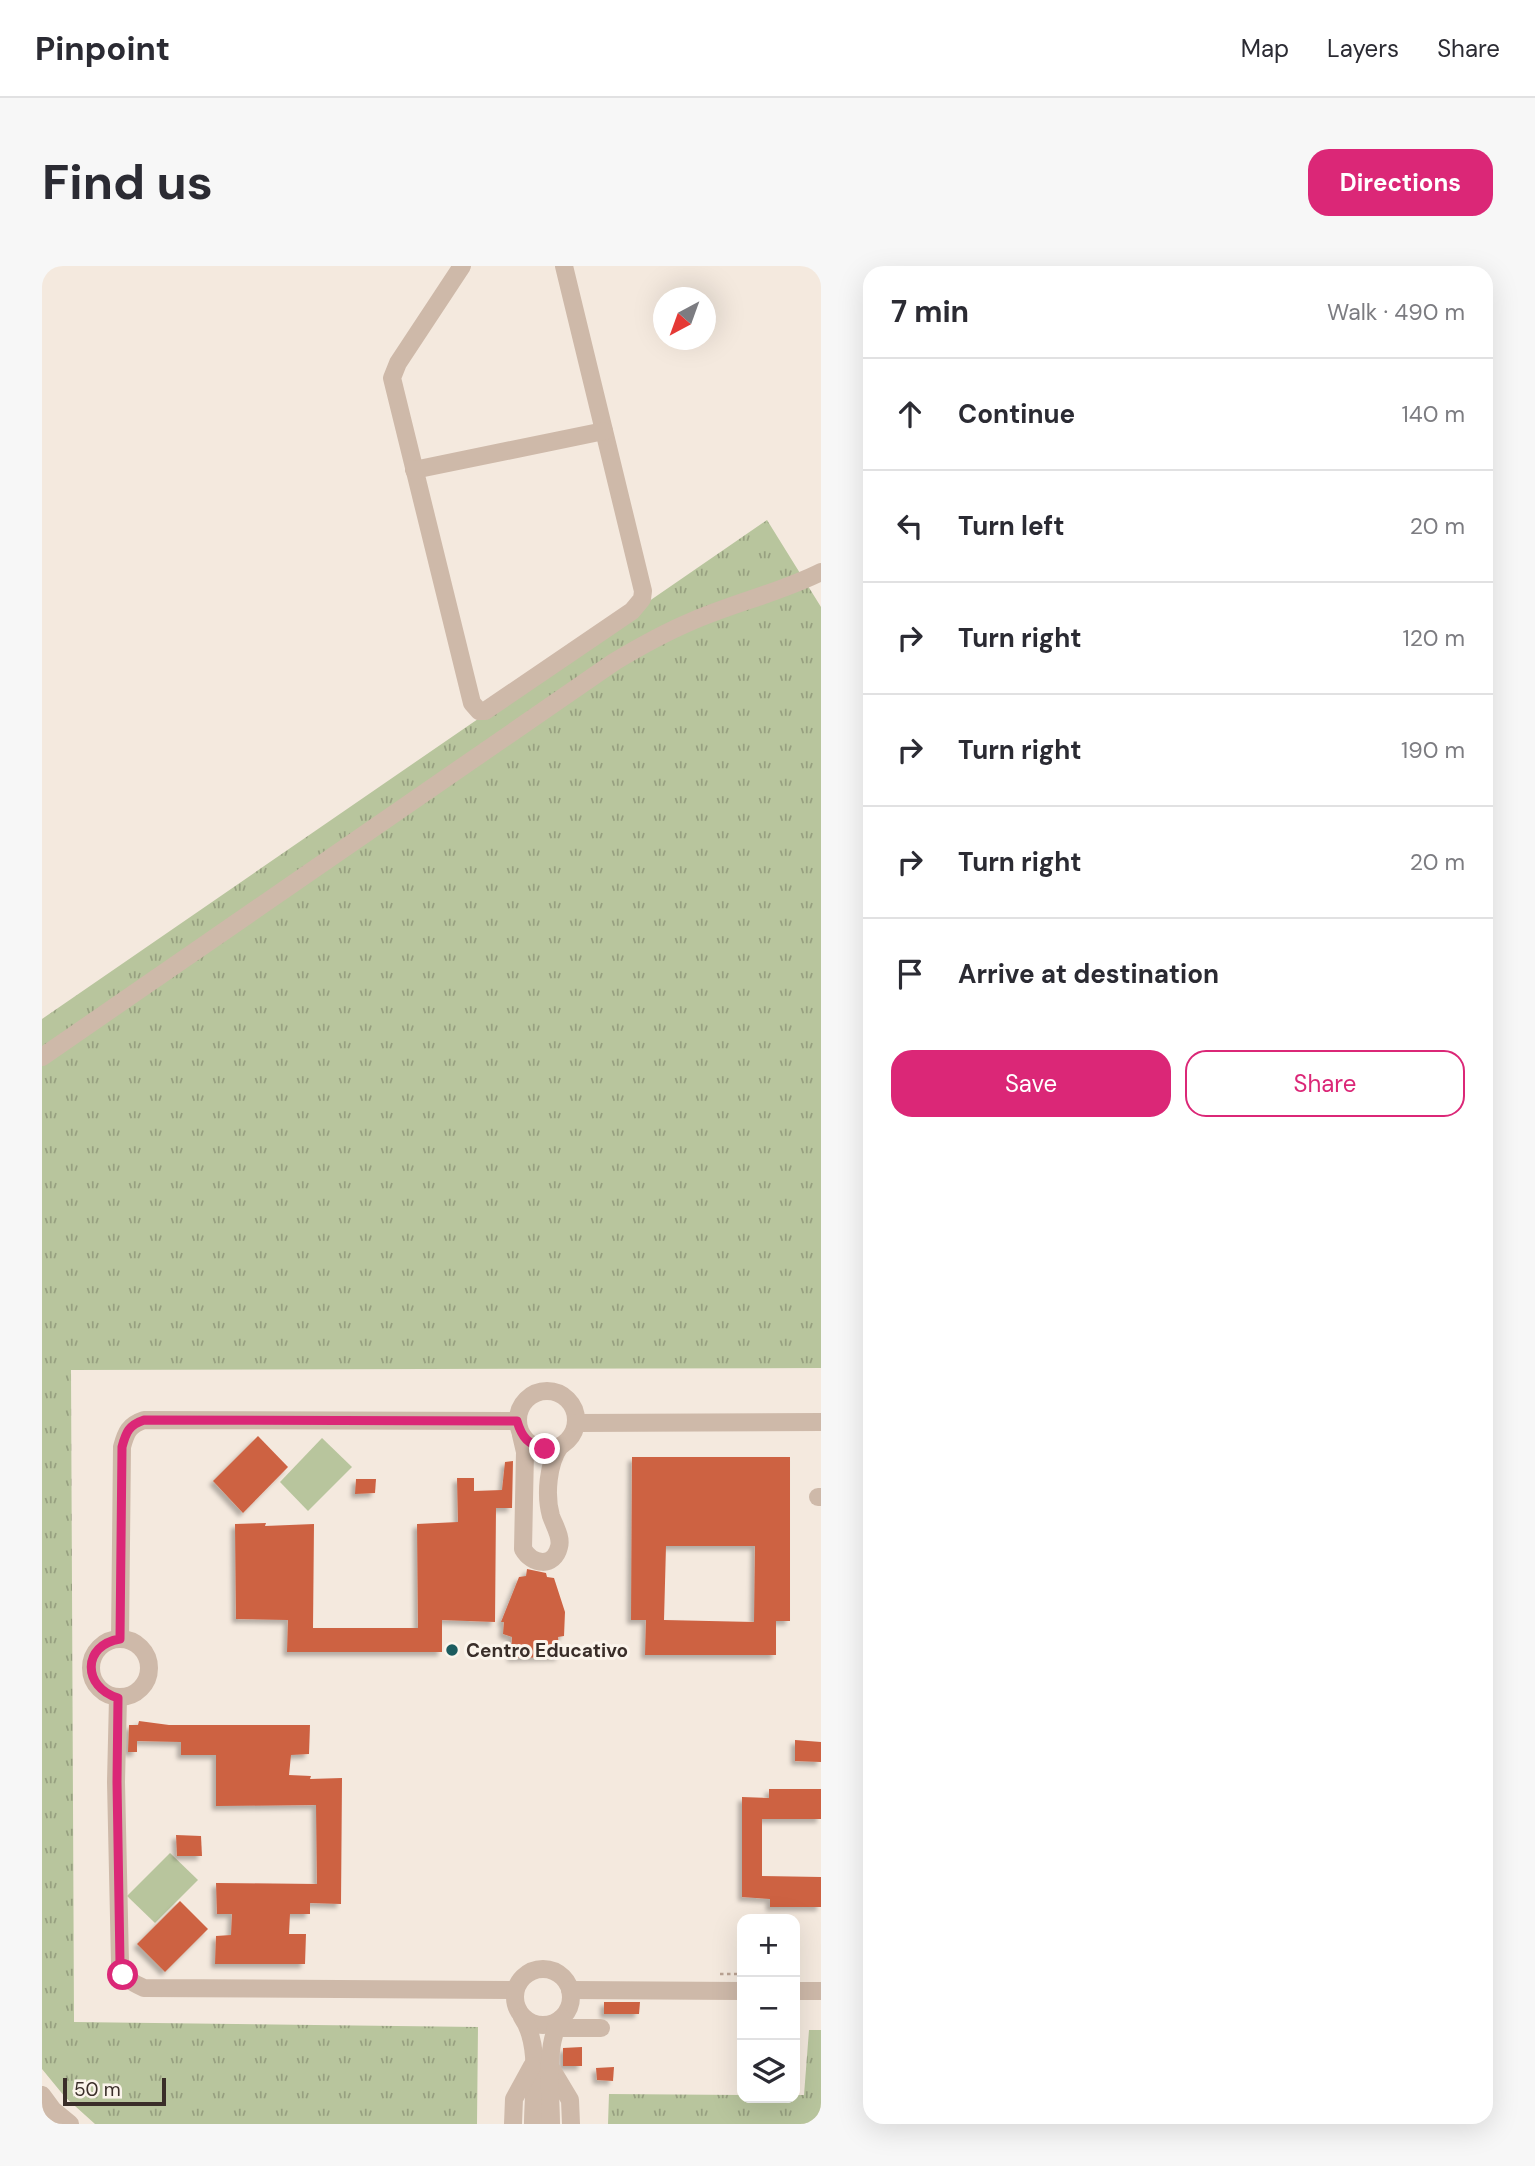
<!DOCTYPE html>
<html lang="en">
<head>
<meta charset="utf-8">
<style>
	body { margin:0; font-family:"DM Sans",sans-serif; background:#f7f7f7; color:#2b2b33 }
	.controls { position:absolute; right:21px; bottom:21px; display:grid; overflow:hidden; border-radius:14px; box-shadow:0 7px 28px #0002 }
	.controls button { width:63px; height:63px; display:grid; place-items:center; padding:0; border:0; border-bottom:2px solid #e1e1e2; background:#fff; color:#2b2b33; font:35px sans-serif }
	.compass { position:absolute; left:611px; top:21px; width:63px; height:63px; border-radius:50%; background:#fff; box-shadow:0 7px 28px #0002; rotate:221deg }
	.scale { position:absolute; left:21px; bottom:18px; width:103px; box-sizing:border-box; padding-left:7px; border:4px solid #3a2e29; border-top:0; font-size:19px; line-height:24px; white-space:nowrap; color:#3a2e29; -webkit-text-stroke:5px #fbf4eb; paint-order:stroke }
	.stop { position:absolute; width:21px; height:21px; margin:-16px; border:5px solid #db2777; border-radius:50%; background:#fff }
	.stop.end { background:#db2777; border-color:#fff; box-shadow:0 2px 7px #0008 }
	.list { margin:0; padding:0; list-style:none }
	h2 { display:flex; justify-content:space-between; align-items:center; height:91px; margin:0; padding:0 28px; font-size:30px }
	h2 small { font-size:23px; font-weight:400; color:#7c7c81 }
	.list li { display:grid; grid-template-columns:46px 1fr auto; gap:21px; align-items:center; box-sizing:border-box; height:112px; padding:0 28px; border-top:2px solid #e1e1e2 }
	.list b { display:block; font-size:26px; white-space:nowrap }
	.list em { font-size:23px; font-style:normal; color:#7c7c81 }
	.actions { display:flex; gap:14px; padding:21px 28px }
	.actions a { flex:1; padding:16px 0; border:2px solid #db2777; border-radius:21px; text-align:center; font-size:24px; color:#db2777 }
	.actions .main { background:#db2777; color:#fff }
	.icon { flex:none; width:38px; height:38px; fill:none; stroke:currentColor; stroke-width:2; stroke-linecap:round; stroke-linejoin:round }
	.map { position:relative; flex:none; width:779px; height:1858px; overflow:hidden; border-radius:21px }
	header { display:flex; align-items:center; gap:42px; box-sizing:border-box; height:98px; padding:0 35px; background:#fff; border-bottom:2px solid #e1e1e2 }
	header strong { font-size:33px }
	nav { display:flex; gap:38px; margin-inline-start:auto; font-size:24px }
	.intro { display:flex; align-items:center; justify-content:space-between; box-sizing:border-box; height:168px; padding:0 42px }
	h1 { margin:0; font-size:49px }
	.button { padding:18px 32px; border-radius:21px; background:#db2777; color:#fff; font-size:24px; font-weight:700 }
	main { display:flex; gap:42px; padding:0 42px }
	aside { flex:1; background:#fff; border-radius:21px; box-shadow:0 7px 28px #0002 }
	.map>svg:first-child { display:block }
	.grass { fill:url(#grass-tufts) }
	.pitch { fill:#b8c59d }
	.building { fill:#cd6243; fill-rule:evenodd; filter:url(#shadow) }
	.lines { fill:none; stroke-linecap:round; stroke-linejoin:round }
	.path { stroke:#baa393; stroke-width:2.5; stroke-dasharray:3.5 3.5; stroke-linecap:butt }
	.minor { stroke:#ceb9a9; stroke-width:18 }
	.route { stroke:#db2777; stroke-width:9 }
	.poi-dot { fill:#1c5c5f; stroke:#fbf4eb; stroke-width:2.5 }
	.labels { text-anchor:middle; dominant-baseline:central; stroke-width:6; stroke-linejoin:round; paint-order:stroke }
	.poi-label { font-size:19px; font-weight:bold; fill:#3a2e29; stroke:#fbf4eb; text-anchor:start }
</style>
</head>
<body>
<header>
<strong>Pinpoint</strong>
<nav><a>Map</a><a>Layers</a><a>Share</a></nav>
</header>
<div class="intro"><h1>Find us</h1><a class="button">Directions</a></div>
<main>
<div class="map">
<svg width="779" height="1858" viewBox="0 0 779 1858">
	<defs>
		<pattern id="grass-tufts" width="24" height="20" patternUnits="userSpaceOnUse" patternTransform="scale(1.75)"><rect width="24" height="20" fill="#b8c59d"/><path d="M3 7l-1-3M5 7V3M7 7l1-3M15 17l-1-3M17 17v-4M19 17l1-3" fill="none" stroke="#97a080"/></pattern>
		<filter id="shadow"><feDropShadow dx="-4" dy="4" stdDeviation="2" flood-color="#0004"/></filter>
	</defs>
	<rect width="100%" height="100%" fill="#f4e9de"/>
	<!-- grass -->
	<g class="grass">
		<polygon points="725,254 779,341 779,1102 29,1104 32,1756 436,1761 435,1858 53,1858 23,1831 0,1803 0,753"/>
		<polygon points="767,1764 779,1764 779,1858 566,1858 567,1828 700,1829 700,1832 753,1832 753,1829 762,1829"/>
	</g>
	<!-- pitch -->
	<g class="pitch">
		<polygon points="280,1172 310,1201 266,1245 238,1216"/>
		<polygon points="128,1587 156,1614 113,1657 85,1630"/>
	</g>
	<!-- building -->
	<g class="building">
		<polygon points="216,1170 246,1201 201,1247 171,1215"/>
		<path d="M590 1191H748V1355H734V1389H603L604 1354H589ZM624 1280H713L712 1356 622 1354Z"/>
		<polygon points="471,1195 470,1242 454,1242 453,1356 400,1354 400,1386 245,1386 246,1354 194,1353 193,1258 224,1257 223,1260 272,1258 271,1362 376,1362 375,1258 416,1256 415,1212 432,1212 432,1225 460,1224 463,1196"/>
		<polygon points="314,1213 334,1213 333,1227 313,1228"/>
		<polygon points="485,1303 504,1307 505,1311 512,1312 523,1346 522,1370 516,1371 518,1391 469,1392 470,1371 461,1368 462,1356 459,1356 477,1311 484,1310"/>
		<polygon points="97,1455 127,1459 268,1459 267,1488 249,1489 247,1509 269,1510 268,1513 300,1512 299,1638 268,1637 268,1648 248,1648 247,1668 264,1668 263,1698 173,1698 174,1670 189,1669 190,1648 175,1648 174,1617 275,1618 274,1539 174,1540 174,1489 139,1489 139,1476 95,1475 95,1486 86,1486 87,1459 96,1459"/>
		<polygon points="753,1474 779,1476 779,1496 753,1495"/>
		<polygon points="727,1523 779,1523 779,1553 720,1553 720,1610 779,1611 779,1641 728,1641 728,1633 700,1631 700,1531 727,1532"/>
		<polygon points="134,1569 159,1570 160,1590 135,1590"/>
		<polygon points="138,1635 166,1663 123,1706 95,1678"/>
		<polygon points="562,1736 598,1736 597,1748 562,1748"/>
		<polygon points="540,1781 540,1800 521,1800 521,1782"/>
		<polygon points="572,1801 571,1815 555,1814 554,1802"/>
	</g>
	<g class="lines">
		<!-- path -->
		<polyline class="path" points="678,1708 700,1708"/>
		<!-- minor -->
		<g class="minor">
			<polyline points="420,0 356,97 350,112 430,437 437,445 443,445 590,345 600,333 601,325 522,0"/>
			<polyline points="372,204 562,165"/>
			<path d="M0 791 572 396C597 381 622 367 648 356 691 337 737 327 779 306"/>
			<circle cx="505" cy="1154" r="29"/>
			<polyline points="534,1157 779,1156"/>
			<path d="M479 1169 483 1186 481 1283C490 1299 512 1302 517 1281 520 1271 512 1259 509 1250 503 1229 506 1197 518 1180"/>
			<polyline points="776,1231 779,1231"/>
			<circle cx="78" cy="1402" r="29"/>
			<path d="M78 1373 80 1181C84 1166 87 1159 102 1154L475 1155"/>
			<path d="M76 1432 74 1516 78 1697C82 1711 88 1716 102 1722L473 1724"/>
			<circle cx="501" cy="1731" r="28"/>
			<polyline points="528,1724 700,1725"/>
			<polyline points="753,1725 779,1725"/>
			<path d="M480 1751C499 1778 491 1826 491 1858"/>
			<polyline points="513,1762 559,1762"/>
			<polyline points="510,1804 528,1834 529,1858"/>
			<polyline points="0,1829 11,1844 28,1858"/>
			<polyline points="471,1858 472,1833 490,1800"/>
			<path d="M509 1858C509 1828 502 1776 520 1752"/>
		</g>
	</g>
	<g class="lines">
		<!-- route -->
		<path class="route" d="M81 1709 78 1697 75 1516 76 1432C40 1421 40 1379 78 1373L80 1181C84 1166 87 1159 102 1154L475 1155C480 1172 486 1178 503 1183"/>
	</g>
	<!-- markers -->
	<circle class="poi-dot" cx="410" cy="1384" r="7"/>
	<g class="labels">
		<!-- poi labels -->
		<g class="poi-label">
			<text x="424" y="1384">Centro Educativo</text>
		</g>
	</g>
</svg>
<div class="controls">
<button>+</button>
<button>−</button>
<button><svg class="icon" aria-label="layers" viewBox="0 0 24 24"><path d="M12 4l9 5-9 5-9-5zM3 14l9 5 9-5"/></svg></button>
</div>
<svg class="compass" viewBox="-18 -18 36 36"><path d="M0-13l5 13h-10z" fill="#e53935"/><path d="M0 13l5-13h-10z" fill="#7c7c81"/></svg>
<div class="scale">50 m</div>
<div class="stop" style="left:81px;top:1709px"></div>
<div class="stop end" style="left:503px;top:1183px"></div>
</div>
<aside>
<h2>7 min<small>Walk · 490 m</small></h2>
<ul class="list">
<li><svg class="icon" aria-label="ahead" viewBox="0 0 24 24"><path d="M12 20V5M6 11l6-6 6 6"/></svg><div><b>Continue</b></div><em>140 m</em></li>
<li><svg class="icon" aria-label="left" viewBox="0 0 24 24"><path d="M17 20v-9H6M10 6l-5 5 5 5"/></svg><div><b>Turn left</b></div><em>20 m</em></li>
<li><svg class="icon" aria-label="right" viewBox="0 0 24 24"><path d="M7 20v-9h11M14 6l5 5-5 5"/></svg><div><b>Turn right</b></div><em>120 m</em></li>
<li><svg class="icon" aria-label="right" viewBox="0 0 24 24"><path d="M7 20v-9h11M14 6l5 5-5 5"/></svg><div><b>Turn right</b></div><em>190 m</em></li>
<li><svg class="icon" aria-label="right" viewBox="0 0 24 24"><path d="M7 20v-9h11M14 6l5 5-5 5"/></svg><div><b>Turn right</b></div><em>20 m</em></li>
<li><svg class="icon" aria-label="arrive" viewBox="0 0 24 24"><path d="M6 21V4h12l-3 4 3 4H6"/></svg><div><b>Arrive at destination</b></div></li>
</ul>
<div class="actions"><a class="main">Save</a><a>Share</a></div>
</aside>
</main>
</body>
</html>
